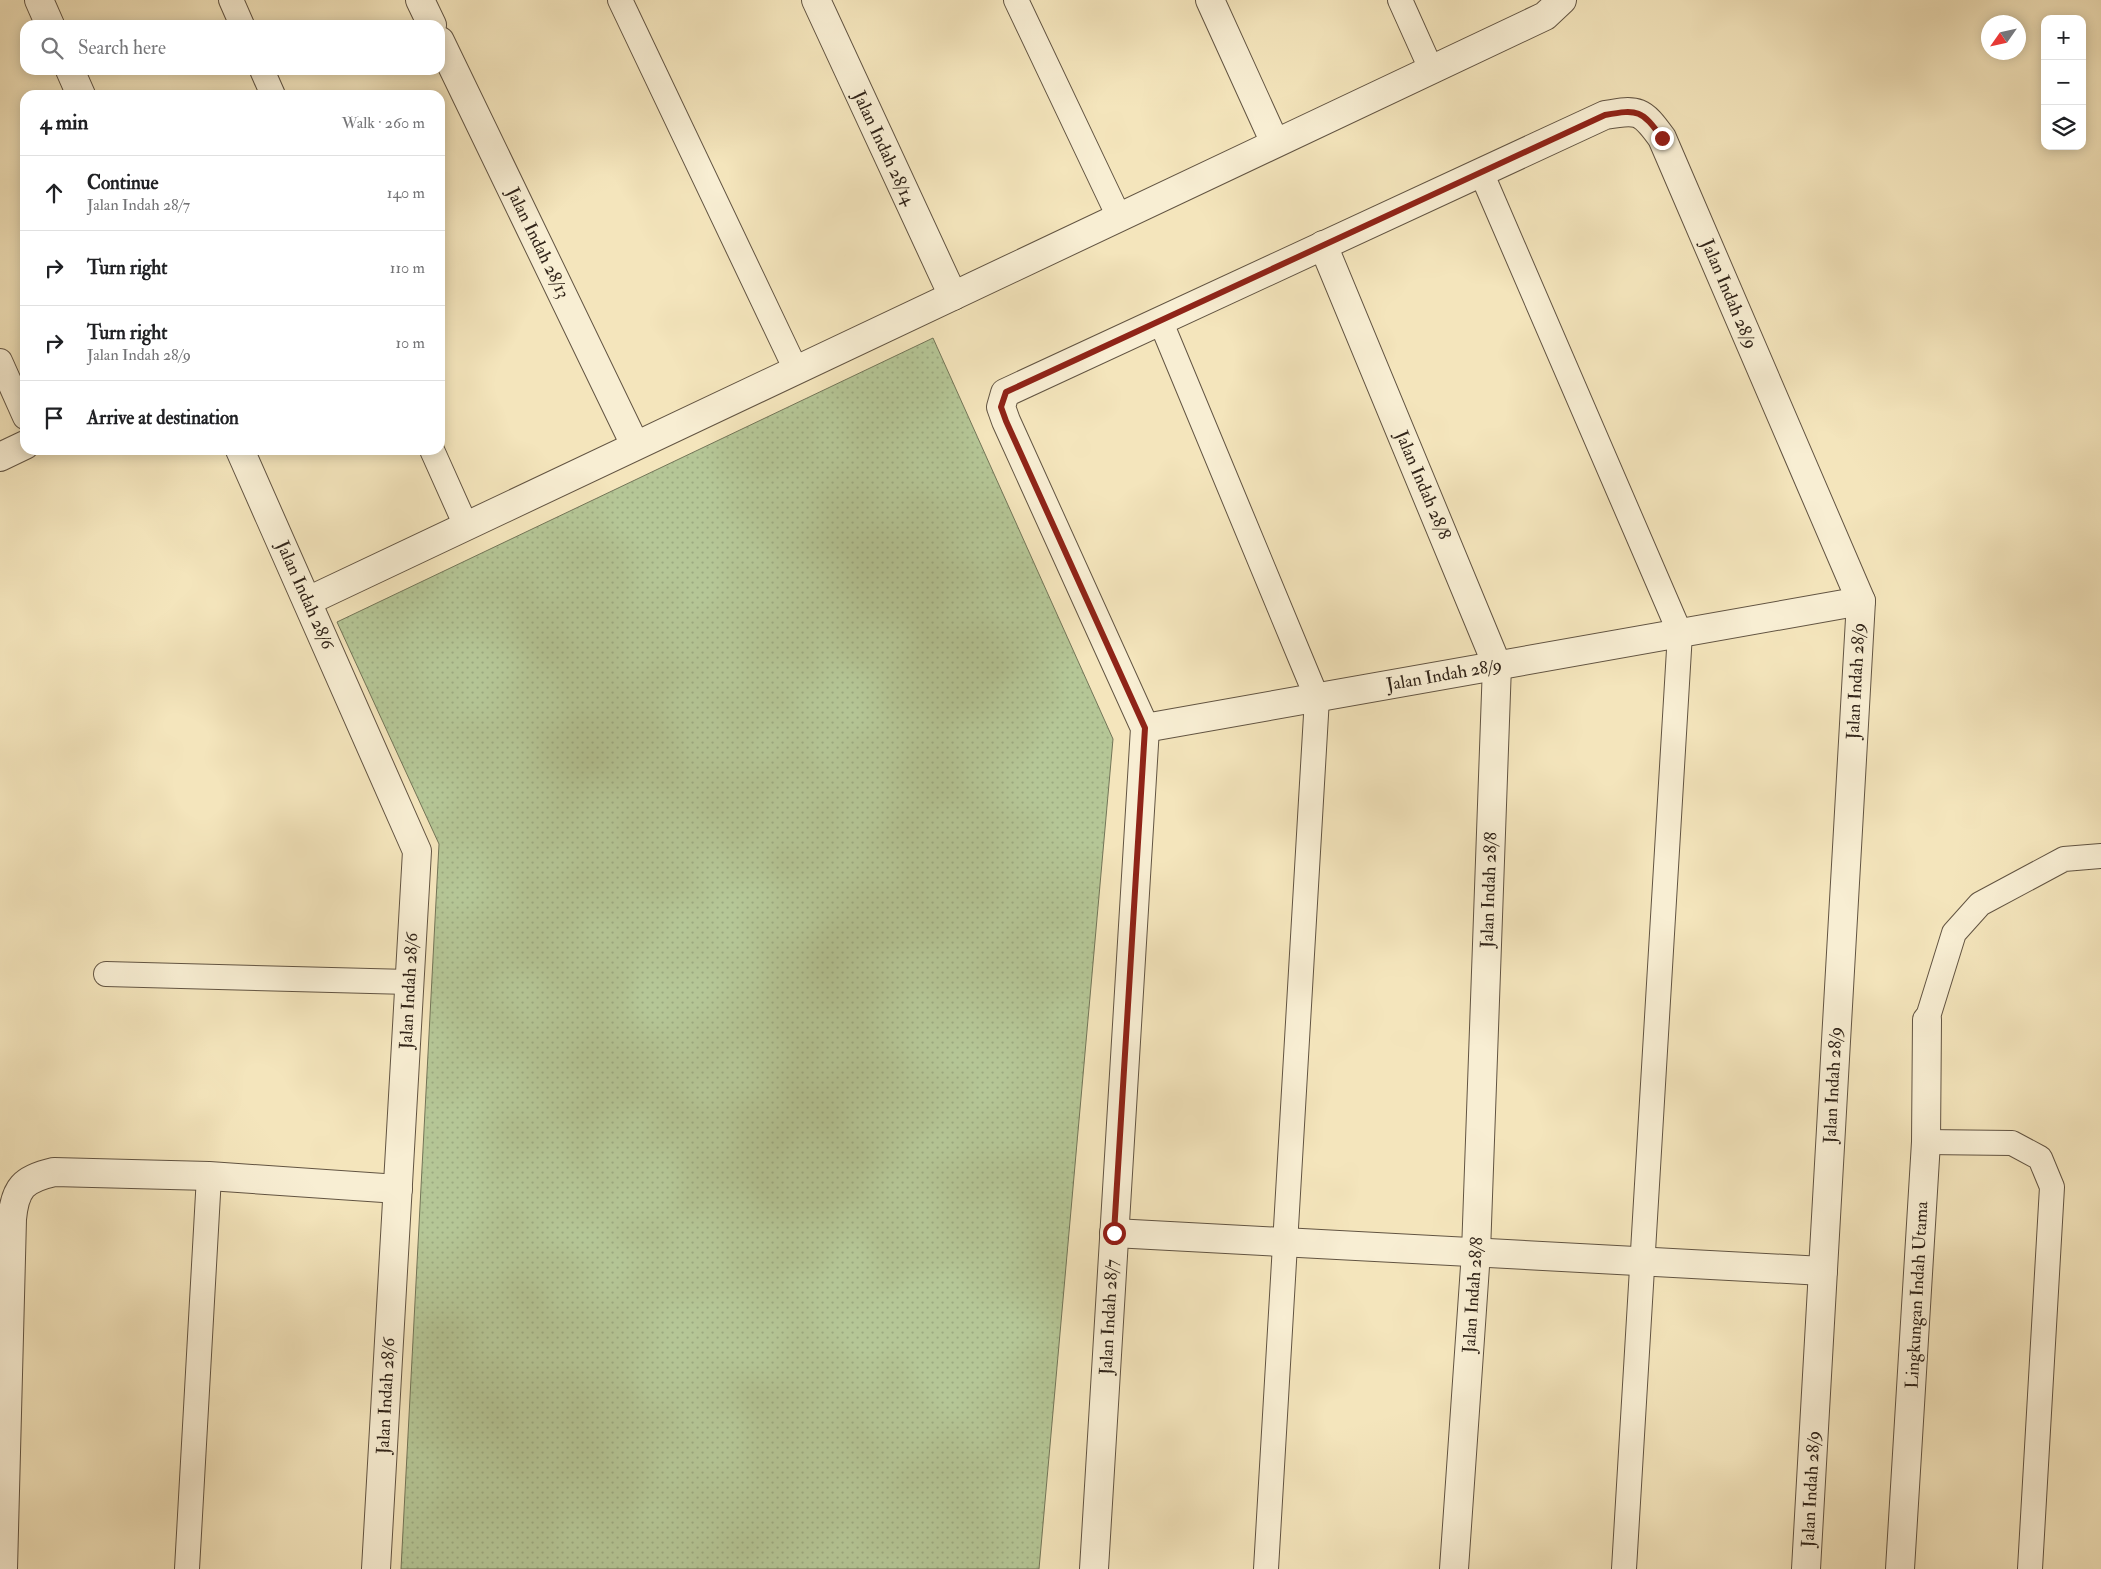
<!DOCTYPE html>
<html lang="en">
<head>
<meta charset="utf-8">
<style>
	body { margin:0; font-family:"IM FELL Double Pica",serif; background:#f2f2f2; color:#202124 }
	.controls { position:absolute; right:15px; top:15px; display:grid; overflow:hidden; border-radius:10px; box-shadow:0 2px 12px #0003 }
	.controls button { width:45px; height:45px; display:grid; place-items:center; padding:0; border:0; border-bottom:1px solid #e0e0e0; background:#fff; color:#202124; font:25px sans-serif }
	.compass { position:absolute; left:1981px; top:15px; width:45px; height:45px; border-radius:50%; background:#fff; box-shadow:0 2px 12px #0003; rotate:236deg }
	.stop { position:absolute; width:15px; height:15px; margin:-11px; border:4px solid #8f2418; border-radius:50%; background:#fff }
	.stop.end { background:#8f2418; border-color:#fff; box-shadow:0 1px 5px #0008 }
	.list { margin:0; padding:0; list-style:none }
	h2 { display:flex; justify-content:space-between; align-items:center; height:65px; margin:0; padding:0 20px; font-size:21px }
	h2 small { font-size:16px; font-weight:400; color:#757577 }
	.list li { display:grid; grid-template-columns:32px 1fr auto; gap:15px; align-items:center; box-sizing:border-box; height:75px; padding:0 20px; border-top:1px solid #e0e0e0 }
	.list b { display:block; font-size:19px; white-space:nowrap }
	.list p { margin:0; font-size:16px; white-space:nowrap; color:#757577 }
	.list em { font-size:16px; font-style:normal; color:#757577 }
	.icon { flex:none; width:28px; height:28px; fill:none; stroke:currentColor; stroke-width:2; stroke-linecap:round; stroke-linejoin:round }
	.map { position:relative; flex:none; width:2101px; height:1569px; overflow:hidden }
	.search { position:absolute; background:#fff; box-shadow:0 2px 12px #0003; left:20px; top:20px; width:425px; height:55px; display:flex; align-items:center; gap:12px; box-sizing:border-box; padding:0 18px; border-radius:15px; color:#757577; font-size:19px }
	.panel { position:absolute; background:#fff; box-shadow:0 2px 12px #0003; left:20px; top:90px; width:425px; height:365px; border-radius:15px }
	.map>svg:first-child { display:block }
	.park { fill:url(#park-dots); stroke:#737558 }
	.lines { fill:none; stroke-linecap:round; stroke-linejoin:round }
	.lane-casing { stroke:#625442; stroke-width:26 }
	.street-casing { stroke:#625442; stroke-width:30 }
	.lane { stroke:#f8eed3; stroke-width:24 }
	.street { stroke:#f8eed3; stroke-width:28 }
	.route { stroke:#8f2418; stroke-width:6 }
	.labels { text-anchor:middle; dominant-baseline:central; stroke-width:4; stroke-linejoin:round; paint-order:stroke }
	.street-label { font-size:18px; fill:#312419; stroke:#f8eed3 }
</style>
</head>
<body>
<div class="map">
<svg width="2101" height="1569" viewBox="0 0 2101 1569">
	<defs>
		<pattern id="park-dots" width="8" height="8" patternUnits="userSpaceOnUse" patternTransform="scale(1.25)"><rect width="8" height="8" fill="#b5c696"/><path d="M2 2h.1M6 6h.1" fill="none" stroke="#9caa81" stroke-width="1.8" stroke-linecap="round"/></pattern>
	</defs>
	<rect width="100%" height="100%" fill="#f4e5bc"/>
	<filter id="stains"><feTurbulence type="fractalNoise" baseFrequency=".004" numOctaves="4"/><feColorMatrix values="0 0 0 0 .2 0 0 0 0 .09 0 0 0 0 .02 0 0 0 .5 -.17"/></filter>
	<radialGradient id="worn" r=".72"><stop offset=".6" stop-color="#630" stop-opacity="0"/><stop offset="1" stop-color="#630" stop-opacity=".3"/></radialGradient>
	<!-- park -->
	<polygon class="park" points="933,338 1113,739 1039,1569 401,1569 439,844 337,622"/>
	<g class="lines">
		<!-- lane casing -->
		<g class="lane-casing">
			<g id="lane">
				<polyline points="231,0 242,25"/>
				<polyline points="620,0 796,370"/>
				<polyline points="1016,0 1119,217"/>
				<polyline points="1400,0 1431,69"/>
				<polyline points="262,70 273,95"/>
				<polyline points="1481,172 1680,633 1624,1569"/>
				<polyline points="1160,320 1317,698 1266,1569"/>
				<polyline points="0,361 25,417"/>
				<polyline points="432,450 466,526"/>
				<polyline points="106,974 409,982"/>
				<polyline points="1927,1020 1954,933 1980,904 2064,859 2101,856"/>
				<polyline points="1926,1142 2012,1143 2040,1158 2052,1187 2030,1569"/>
				<polyline points="187,1569 209,1176"/>
			</g>
		</g>
		<!-- street casing -->
		<g class="street-casing">
			<g id="street">
				<polyline points="39,0 50,25"/>
				<polyline points="420,0 432,25"/>
				<polyline points="816,0 953,296"/>
				<polyline points="1210,0 1275,143"/>
				<polyline points="440,41 635,445"/>
				<polyline points="70,70 81,95"/>
				<polyline points="1323,245 1497,665 1476,1252 1454,1569"/>
				<polyline points="240,450 417,851 376,1569"/>
				<polyline points="0,457 25,445"/>
				<polyline points="308,601 1545,16 1562,0"/>
				<polyline points="1145,728 1861,601"/>
				<polyline points="1114,1233 1823,1271"/>
				<path d="M3 1569 12 1219C15 1188 23 1179 54 1172L209 1176 398 1189"/>
				<path d="M1094 1569 1145 728 1006 421 1001 407 1005 393 1605 115C1638 109 1642 110 1662 138L1861 601 1806 1569"/>
				<polyline points="1900,1569 1926,1142 1927,1020"/>
			</g>
		</g>
		<!-- lane -->
		<use href="#lane" class="lane"/>
		<!-- street -->
		<use href="#street" class="street"/>
	</g>
	<g class="lines">
		<!-- route -->
		<path class="route" d="M1114 1233 1145 728 1006 421 1001 407 1006 392 1605 115C1638 109 1642 110 1662 138"/>
	</g>
	<g class="labels">
		<!-- street labels -->
		<g class="street-label">
			<text transform="translate(884 148) rotate(65)">Jalan Indah 28/14</text>
			<text transform="translate(538 243) rotate(64)">Jalan Indah 28/13</text>
			<text transform="translate(1729 294) rotate(67)">Jalan Indah 28/9</text>
			<text transform="translate(1423 485) rotate(67)">Jalan Indah 28/8</text>
			<text transform="translate(305 595) rotate(66)">Jalan Indah 28/6</text>
			<text transform="translate(1444 675) rotate(-10)">Jalan Indah 28/9</text>
			<text transform="translate(1856 681) rotate(-87)">Jalan Indah 28/9</text>
			<text transform="translate(1489 890) rotate(-88)">Jalan Indah 28/8</text>
			<text transform="translate(409 991) rotate(-87)">Jalan Indah 28/6</text>
			<text transform="translate(1833 1085) rotate(-87)">Jalan Indah 28/9</text>
			<text transform="translate(1473 1295) rotate(-86)">Jalan Indah 28/8</text>
			<text transform="translate(1917 1295) rotate(-87)">Lingkungan Indah Utama</text>
			<text transform="translate(1109 1317) rotate(-87)">Jalan Indah 28/7</text>
			<text transform="translate(386 1396) rotate(-87)">Jalan Indah 28/6</text>
			<text transform="translate(1811 1489) rotate(-87)">Jalan Indah 28/9</text>
		</g>
	</g>
	<rect width="100%" height="100%" filter="url(#stains)"/>
	<rect width="100%" height="100%" fill="url(#worn)"/>
</svg>
<div class="controls">
<button>+</button>
<button>−</button>
<button><svg class="icon" aria-label="layers" viewBox="0 0 24 24"><path d="M12 4l9 5-9 5-9-5zM3 14l9 5 9-5"/></svg></button>
</div>
<svg class="compass" viewBox="-18 -18 36 36"><path d="M0-13l5 13h-10z" fill="#e53935"/><path d="M0 13l5-13h-10z" fill="#757577"/></svg>
<div class="stop" style="left:1114px;top:1233px"></div>
<div class="stop end" style="left:1662px;top:138px"></div>
<div class="search"><svg class="icon" aria-label="search" viewBox="0 0 24 24"><circle cx="10" cy="10" r="6"/><path d="M15 15l6 6"/></svg>Search here</div>
<section class="panel">
<h2>4 min<small>Walk · 260 m</small></h2>
<ul class="list">
<li><svg class="icon" aria-label="ahead" viewBox="0 0 24 24"><path d="M12 20V5M6 11l6-6 6 6"/></svg><div><b>Continue</b><p>Jalan Indah 28/7</p></div><em>140 m</em></li>
<li><svg class="icon" aria-label="right" viewBox="0 0 24 24"><path d="M7 20v-9h11M14 6l5 5-5 5"/></svg><div><b>Turn right</b></div><em>110 m</em></li>
<li><svg class="icon" aria-label="right" viewBox="0 0 24 24"><path d="M7 20v-9h11M14 6l5 5-5 5"/></svg><div><b>Turn right</b><p>Jalan Indah 28/9</p></div><em>10 m</em></li>
<li><svg class="icon" aria-label="arrive" viewBox="0 0 24 24"><path d="M6 21V4h12l-3 4 3 4H6"/></svg><div><b>Arrive at destination</b></div></li>
</ul>
</section>
</div>
</body>
</html>
